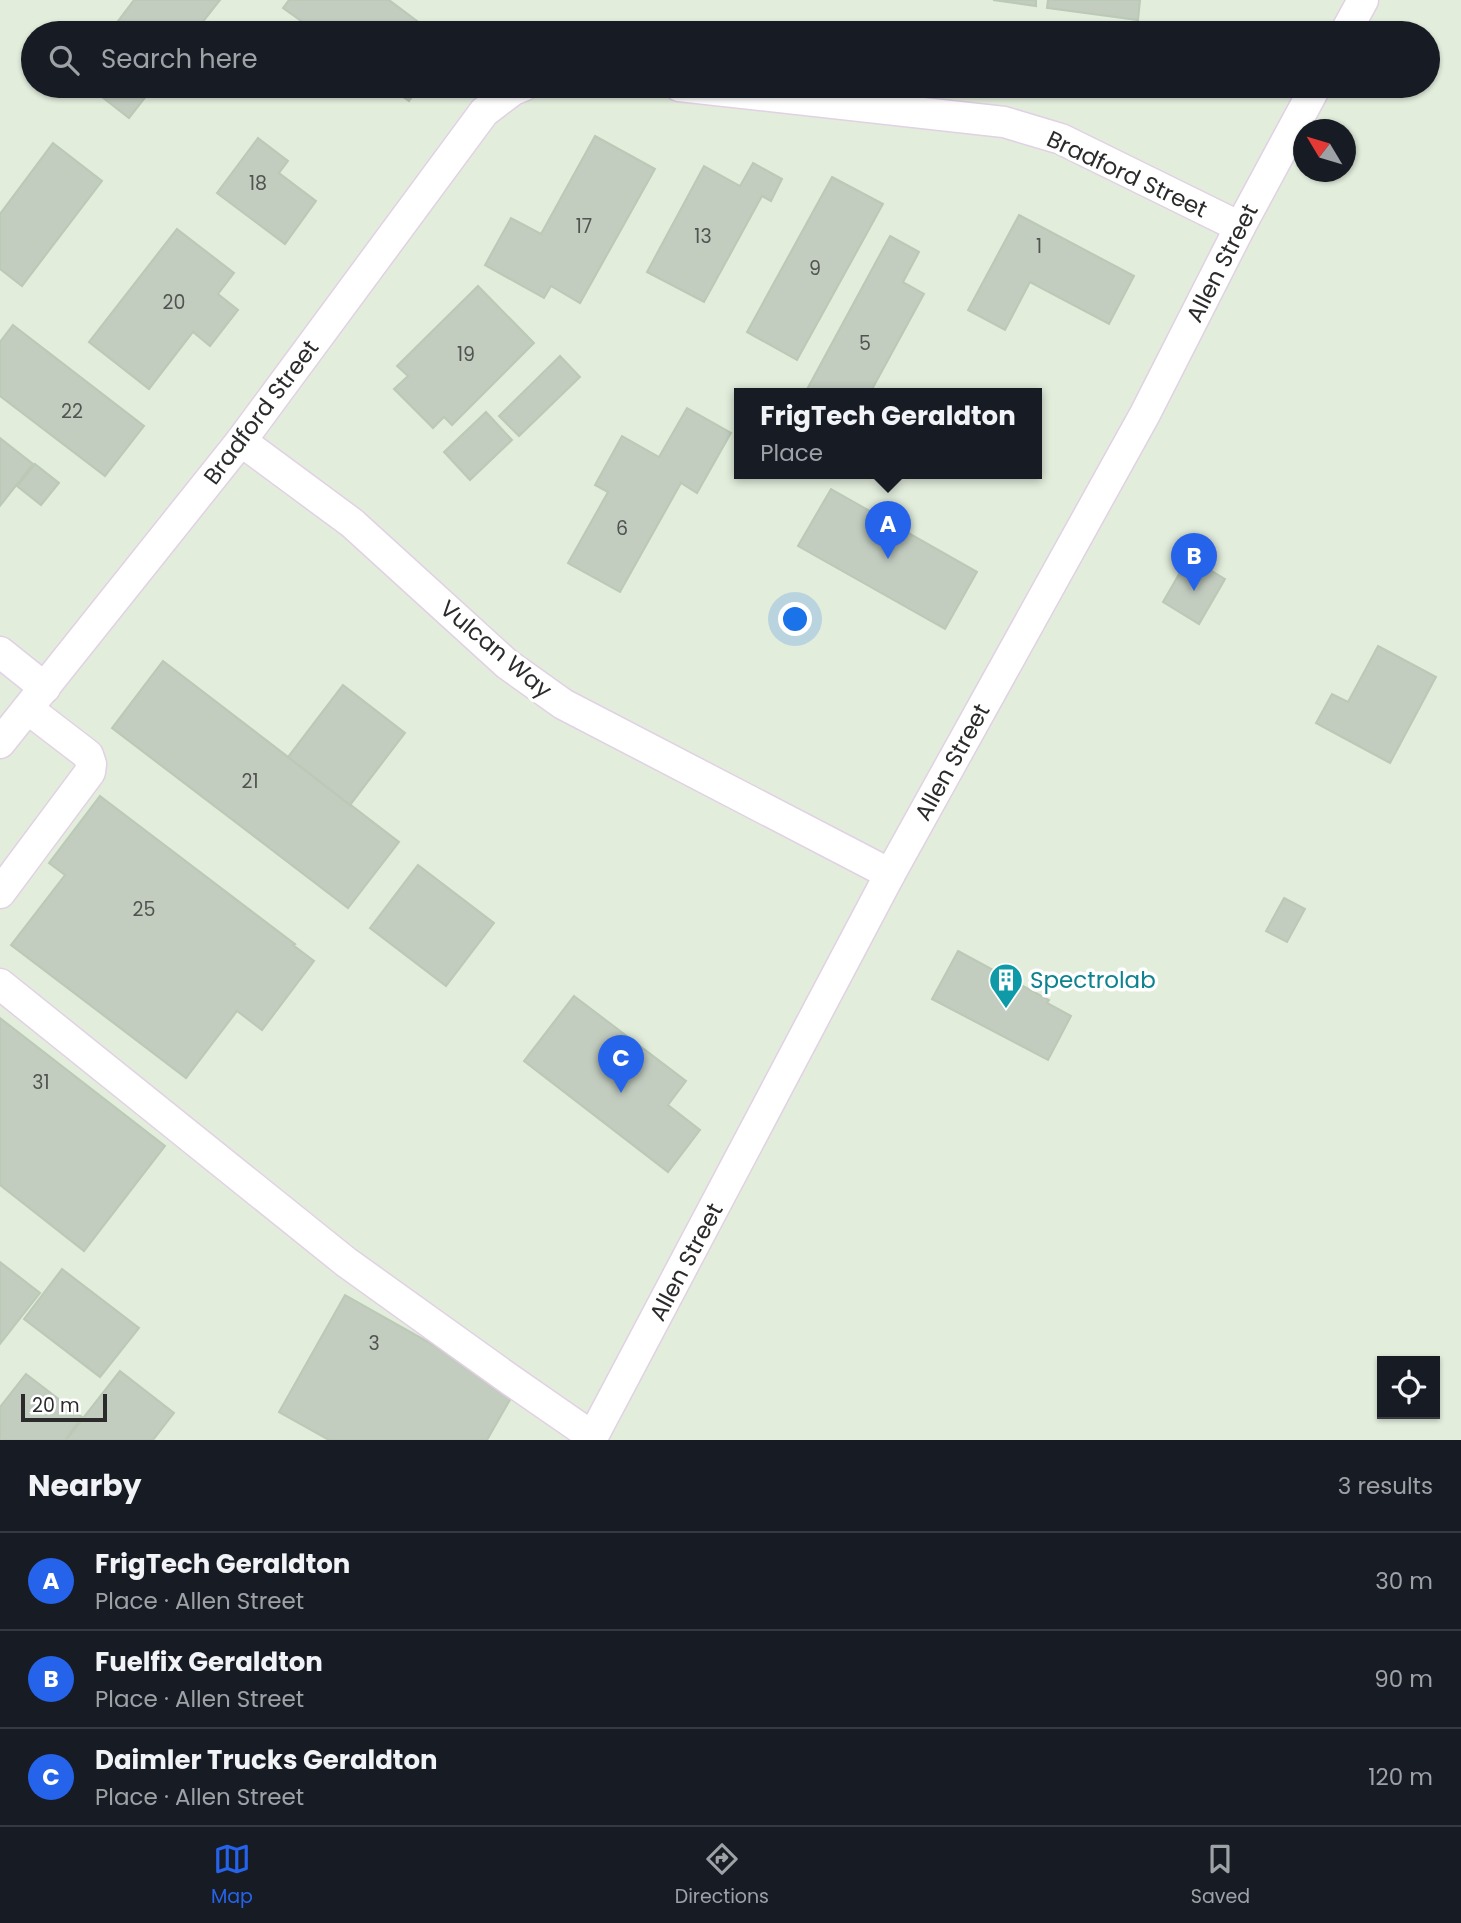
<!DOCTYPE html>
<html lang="en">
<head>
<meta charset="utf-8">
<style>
	body { margin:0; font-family:Poppins,sans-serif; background:#20242c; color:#f1f3f6 }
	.controls { position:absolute; right:21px; bottom:21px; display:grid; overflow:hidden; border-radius:0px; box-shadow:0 2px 5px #0004 }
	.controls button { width:63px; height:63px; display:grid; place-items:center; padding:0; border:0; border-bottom:2px solid #363941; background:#171b24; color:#f1f3f6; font:35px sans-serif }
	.compass { position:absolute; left:1293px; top:119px; width:63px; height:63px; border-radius:50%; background:#171b24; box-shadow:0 2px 5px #0004; rotate:308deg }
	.scale { position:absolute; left:21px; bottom:18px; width:86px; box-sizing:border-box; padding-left:7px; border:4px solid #2b2b2b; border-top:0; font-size:19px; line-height:24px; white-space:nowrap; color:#2b2b2b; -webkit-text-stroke:5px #fff; paint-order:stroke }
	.you { position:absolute; left:796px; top:620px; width:24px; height:24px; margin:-18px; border:5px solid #fff; border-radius:50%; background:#1a73e8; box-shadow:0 0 0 10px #1a73e833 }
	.badge { display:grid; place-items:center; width:46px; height:46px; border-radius:50%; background:#2563eb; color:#fff; font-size:23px; font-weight:700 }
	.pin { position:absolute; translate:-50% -58px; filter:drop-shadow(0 2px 4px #0008) }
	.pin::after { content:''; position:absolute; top:37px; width:24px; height:21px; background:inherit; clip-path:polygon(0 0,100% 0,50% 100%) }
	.popup { position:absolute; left:734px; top:388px; width:308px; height:91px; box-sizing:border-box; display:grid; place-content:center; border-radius:0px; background:#171b24; filter:drop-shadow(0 2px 5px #0005); font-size:23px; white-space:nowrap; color:#9ea1a6 }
	.popup b { font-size:26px; color:#f1f3f6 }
	.popup::after { content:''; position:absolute; left:50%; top:100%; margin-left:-14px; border:14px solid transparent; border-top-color:#171b24 }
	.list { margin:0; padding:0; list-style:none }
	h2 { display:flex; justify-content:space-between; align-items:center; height:91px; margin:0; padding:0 28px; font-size:30px }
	h2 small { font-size:23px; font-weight:400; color:#9ea1a6 }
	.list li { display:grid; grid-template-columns:46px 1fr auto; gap:21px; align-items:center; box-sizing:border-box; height:98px; padding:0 28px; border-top:2px solid #363941 }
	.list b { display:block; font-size:26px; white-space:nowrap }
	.list p { margin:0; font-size:23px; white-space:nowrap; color:#9ea1a6 }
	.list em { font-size:23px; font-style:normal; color:#9ea1a6 }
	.icon { flex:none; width:38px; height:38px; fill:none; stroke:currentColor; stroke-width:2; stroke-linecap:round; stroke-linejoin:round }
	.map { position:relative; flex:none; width:1461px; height:1440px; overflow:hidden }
	.search { position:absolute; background:#171b24; box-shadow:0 2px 5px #0004; left:21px; right:21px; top:21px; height:77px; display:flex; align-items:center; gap:18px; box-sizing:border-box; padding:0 24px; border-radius:38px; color:#9ea1a6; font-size:26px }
	.sheet { height:385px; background:#171b24 }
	nav { display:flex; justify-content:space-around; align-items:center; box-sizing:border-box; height:98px; border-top:2px solid #363941; background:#171b24; font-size:19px; color:#9ea1a6 }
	nav a { display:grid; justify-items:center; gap:4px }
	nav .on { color:#2563eb }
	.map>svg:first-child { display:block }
	.building { fill:#c2ccbf; stroke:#bbc9b6; stroke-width:2 }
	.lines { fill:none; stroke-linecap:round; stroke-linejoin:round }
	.minor-casing { stroke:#e2d1e4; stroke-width:33 }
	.minor { stroke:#fff; stroke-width:30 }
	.labels { text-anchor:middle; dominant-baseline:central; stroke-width:7; stroke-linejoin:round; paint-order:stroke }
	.number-label { font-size:19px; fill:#515350 }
	.street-label { font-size:23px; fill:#2b2b2b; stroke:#fff }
	.culture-label { font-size:23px; fill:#0d838f; stroke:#fff; text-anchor:start }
</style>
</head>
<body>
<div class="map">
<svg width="1461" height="1440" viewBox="0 0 1461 1440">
	<rect width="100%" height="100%" fill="#e2eddc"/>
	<!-- building -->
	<g class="building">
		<polygon points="134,0 220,0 194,33 109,33"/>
		<polygon points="289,0 389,0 433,33 318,33 283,8"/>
		<polygon points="993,0 1036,0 1036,6"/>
		<polygon points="1048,0 1140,0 1138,20 1047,8"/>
		<polygon points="88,86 154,86 129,118"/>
		<polygon points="388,86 420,86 409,101"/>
		<polygon points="595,136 655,169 580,303 551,286 544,298 485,265 511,218 541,234"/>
		<polygon points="258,138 288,161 279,173 316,201 285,244 217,193"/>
		<polygon points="53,143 102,181 22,286 0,269 0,214"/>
		<polygon points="753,163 782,179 771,201 762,196 704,302 647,272 704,166 740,186"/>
		<polygon points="832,177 883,204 797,360 747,332"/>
		<polygon points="1019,215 1134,276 1109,324 1030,282 1005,330 968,310"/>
		<polygon points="177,229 234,273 218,294 238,310 210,346 193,332 149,389 89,342"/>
		<polygon points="890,236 919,252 903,282 924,294 870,393 805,393"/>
		<polygon points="478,286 534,343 452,425 444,417 433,428 394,389 408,376 397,366"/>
		<polygon points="13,325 144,426 105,476 0,396 0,342"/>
		<polygon points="560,356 580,377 519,436 499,416"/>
		<polygon points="687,408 731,433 697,493 681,483 620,592 568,563 608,492 595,485 622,436 659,457"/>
		<polygon points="486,412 512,440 470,480 444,452"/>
		<polygon points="0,438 33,464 0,506"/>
		<polygon points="35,464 59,483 41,505 17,486"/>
		<polygon points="831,489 977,572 945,629 798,546"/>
		<polygon points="1189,557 1225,579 1199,624 1163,602"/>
		<polygon points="1378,646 1436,677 1390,763 1316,723 1332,694 1348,702"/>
		<polygon points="163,661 399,842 348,908 112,728"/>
		<polygon points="343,685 405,733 350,805 288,757"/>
		<polygon points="100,796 295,944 293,945 314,961 262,1030 237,1011 186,1078 11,945 65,875 49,863"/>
		<polygon points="418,865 494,923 446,986 370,928"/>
		<polygon points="1284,898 1305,909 1287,942 1266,931"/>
		<polygon points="958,951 1049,1000 1047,1003 1071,1016 1048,1060 932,999"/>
		<polygon points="574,996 686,1081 668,1105 700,1130 668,1172 524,1061"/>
		<polygon points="0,1018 165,1146 84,1251 0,1185"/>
		<polygon points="0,1262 40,1293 0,1344"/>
		<polygon points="62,1269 139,1328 100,1377 24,1319"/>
		<polygon points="345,1295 515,1391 487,1440 329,1440 279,1412"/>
		<polygon points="120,1371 174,1413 153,1440 66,1440"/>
		<polygon points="26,1374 82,1417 65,1440 0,1440 0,1407"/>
	</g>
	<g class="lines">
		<!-- minor casing -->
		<g class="minor-casing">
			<g id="minor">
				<polyline points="1345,33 1363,0"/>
				<polyline points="679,86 1004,122 1061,139 1240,227"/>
				<polyline points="241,441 352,523 507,664 563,704 890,874"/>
				<polyline points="0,652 45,688"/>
				<polyline points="0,743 241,441 484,112 513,90 523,86"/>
				<polyline points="0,893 90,772 91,764 88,755 28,709"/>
				<polyline points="0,984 346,1262 512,1381 593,1437"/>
				<polyline points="591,1440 890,874 1145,414 1240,227 1316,86"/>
			</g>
		</g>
		<!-- minor -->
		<use href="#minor" class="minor"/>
	</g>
	<!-- icons -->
	<defs>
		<g id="building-pin" transform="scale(1.75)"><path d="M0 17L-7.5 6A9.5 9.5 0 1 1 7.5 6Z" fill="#0f9aa8" stroke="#fff"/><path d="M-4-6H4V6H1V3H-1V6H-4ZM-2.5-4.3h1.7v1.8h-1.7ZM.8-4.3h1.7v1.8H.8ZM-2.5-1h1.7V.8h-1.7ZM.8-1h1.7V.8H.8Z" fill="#fff"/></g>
	</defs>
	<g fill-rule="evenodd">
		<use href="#building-pin" x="1006" y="980"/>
	</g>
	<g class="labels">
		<!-- number labels -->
		<g class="number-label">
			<text x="258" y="183">18</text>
			<text x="584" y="226">17</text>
			<text x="703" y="236">13</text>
			<text x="1039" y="246">1</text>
			<text x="815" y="268">9</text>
			<text x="174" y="302">20</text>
			<text x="865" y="343">5</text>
			<text x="466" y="354">19</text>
			<text x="72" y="411">22</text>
			<text x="622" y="528">6</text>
			<text x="250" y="781">21</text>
			<text x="144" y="909">25</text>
			<text x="41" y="1082">31</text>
			<text x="374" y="1343">3</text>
		</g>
		<!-- street labels -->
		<g class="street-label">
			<text transform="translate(1127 174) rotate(25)">Bradford Street</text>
			<text transform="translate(1222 263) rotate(-63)">Allen Street</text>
			<text transform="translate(261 412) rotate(-53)">Bradford Street</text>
			<text transform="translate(496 649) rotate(40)">Vulcan Way</text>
			<text transform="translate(952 762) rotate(-61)">Allen Street</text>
			<text transform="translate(686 1262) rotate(-62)">Allen Street</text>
		</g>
		<!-- culture labels -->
		<g class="culture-label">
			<text x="1030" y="980">Spectrolab</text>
		</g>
	</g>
</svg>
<div class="controls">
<button><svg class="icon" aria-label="locate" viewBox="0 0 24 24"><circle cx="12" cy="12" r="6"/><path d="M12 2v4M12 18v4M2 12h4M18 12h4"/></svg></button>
</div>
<svg class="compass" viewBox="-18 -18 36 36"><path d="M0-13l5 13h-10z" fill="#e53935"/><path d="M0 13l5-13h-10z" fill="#9ea1a6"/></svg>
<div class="scale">20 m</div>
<div class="you"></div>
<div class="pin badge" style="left:888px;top:559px">A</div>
<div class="popup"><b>FrigTech Geraldton</b>Place</div>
<div class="pin badge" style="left:1194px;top:591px">B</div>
<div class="pin badge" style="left:621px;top:1093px">C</div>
<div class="search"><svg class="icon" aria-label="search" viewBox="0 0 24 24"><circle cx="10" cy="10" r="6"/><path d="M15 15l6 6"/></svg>Search here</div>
</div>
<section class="sheet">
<h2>Nearby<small>3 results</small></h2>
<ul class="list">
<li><span class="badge">A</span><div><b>FrigTech Geraldton</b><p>Place · Allen Street</p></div><em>30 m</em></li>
<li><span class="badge">B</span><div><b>Fuelfix Geraldton</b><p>Place · Allen Street</p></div><em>90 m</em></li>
<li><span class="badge">C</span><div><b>Daimler Trucks Geraldton</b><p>Place · Allen Street</p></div><em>120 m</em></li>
</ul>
</section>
<nav>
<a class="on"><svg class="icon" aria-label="map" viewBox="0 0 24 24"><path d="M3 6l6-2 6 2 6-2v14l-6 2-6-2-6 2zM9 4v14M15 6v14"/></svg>Map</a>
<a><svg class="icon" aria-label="directions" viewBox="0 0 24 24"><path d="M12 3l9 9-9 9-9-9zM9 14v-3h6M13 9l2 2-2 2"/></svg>Directions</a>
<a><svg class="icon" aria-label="saved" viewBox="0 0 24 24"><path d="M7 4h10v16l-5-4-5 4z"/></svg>Saved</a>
</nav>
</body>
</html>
